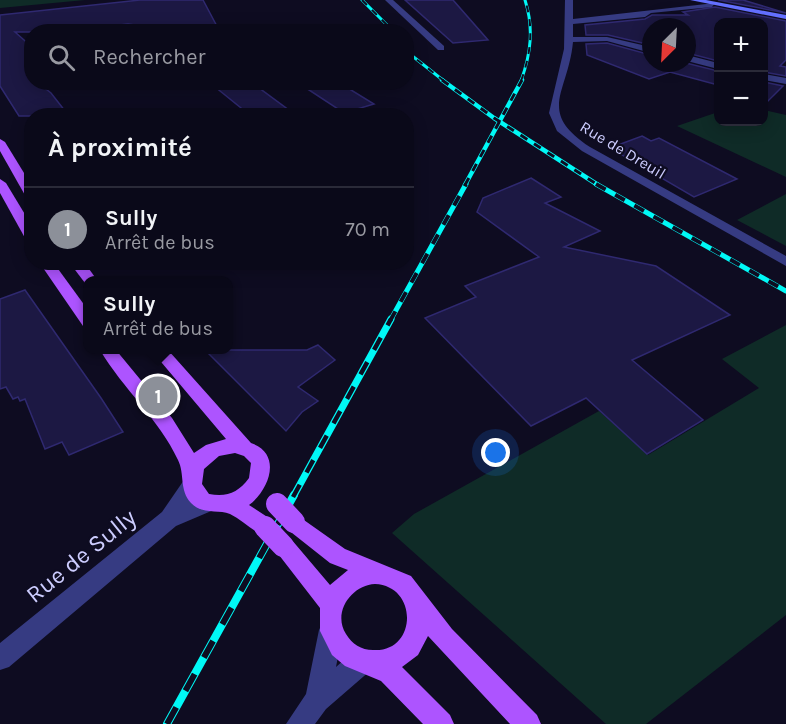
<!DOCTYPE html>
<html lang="fr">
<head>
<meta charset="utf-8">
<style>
	body { margin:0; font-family:Karla,sans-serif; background:#181726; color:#f1f3f6 }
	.controls { position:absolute; right:18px; top:18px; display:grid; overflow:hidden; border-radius:12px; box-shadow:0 3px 15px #0003 }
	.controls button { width:54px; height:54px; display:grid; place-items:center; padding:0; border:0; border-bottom:2px solid #2a2a38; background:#0a0919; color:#f1f3f6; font:30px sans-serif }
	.compass { position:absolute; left:642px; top:18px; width:54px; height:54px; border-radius:50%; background:#0a0919; box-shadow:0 3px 15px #0003; rotate:204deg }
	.you { position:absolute; left:496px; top:453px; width:21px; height:21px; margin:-15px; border:4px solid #fff; border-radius:50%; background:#1a73e8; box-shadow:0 0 0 9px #1a73e833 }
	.badge { display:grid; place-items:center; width:39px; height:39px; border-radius:50%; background:#8c9099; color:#fff; font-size:20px; font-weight:700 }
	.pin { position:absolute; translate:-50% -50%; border:3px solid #fff; box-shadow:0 2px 6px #0006 }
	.popup { position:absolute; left:83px; top:276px; width:150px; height:78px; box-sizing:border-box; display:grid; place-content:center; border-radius:12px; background:#0a0919; filter:drop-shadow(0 2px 4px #0005); font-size:20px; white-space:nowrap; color:#999aa2 }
	.popup b { font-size:22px; color:#f1f3f6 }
	.popup::after { content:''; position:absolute; left:50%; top:100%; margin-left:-12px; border:12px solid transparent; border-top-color:#0a0919 }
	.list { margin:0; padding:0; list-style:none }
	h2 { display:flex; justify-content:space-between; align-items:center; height:78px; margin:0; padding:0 24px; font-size:26px }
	h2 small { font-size:20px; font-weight:400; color:#999aa2 }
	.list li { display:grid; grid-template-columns:39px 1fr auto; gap:18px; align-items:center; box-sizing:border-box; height:84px; padding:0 24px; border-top:2px solid #2a2a38 }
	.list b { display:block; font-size:22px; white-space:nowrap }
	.list p { margin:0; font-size:20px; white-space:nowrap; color:#999aa2 }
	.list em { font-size:20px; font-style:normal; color:#999aa2 }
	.icon { flex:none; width:33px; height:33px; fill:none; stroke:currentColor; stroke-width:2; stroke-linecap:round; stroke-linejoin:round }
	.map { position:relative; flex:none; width:786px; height:724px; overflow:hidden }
	.search { position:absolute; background:#0a0919; box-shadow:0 3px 15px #0003; left:24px; top:24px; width:390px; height:66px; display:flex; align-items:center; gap:15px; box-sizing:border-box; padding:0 21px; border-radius:24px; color:#999aa2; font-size:22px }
	.panel { position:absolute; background:#0a0919; box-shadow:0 3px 15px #0003; left:24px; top:108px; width:390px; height:162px; border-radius:24px }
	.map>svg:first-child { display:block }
	.green { fill:#0f2b27 }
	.building { fill:#1c1843; stroke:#2f2970; stroke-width:1.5 }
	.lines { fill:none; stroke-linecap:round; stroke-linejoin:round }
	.minor { fill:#363b82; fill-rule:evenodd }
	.secondary { fill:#6470ff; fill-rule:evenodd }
	.primary { fill:#ad54ff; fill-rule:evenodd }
	.rail-far4-casing { stroke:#00f8f6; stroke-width:3 }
	.rail-far3-casing { stroke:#00f8f6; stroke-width:4.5 }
	.rail-far2-casing { stroke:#00f8f6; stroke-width:5 }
	.rail-far1-casing { stroke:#00f8f6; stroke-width:7 }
	.rail-casing { stroke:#00f8f6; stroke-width:8 }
	.rail-far4 { stroke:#0e0c21; stroke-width:2; stroke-dasharray:7; stroke-linecap:butt }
	.rail-far3 { stroke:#0e0c21; stroke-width:3; stroke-dasharray:8; stroke-linecap:butt }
	.rail-far2 { stroke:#0e0c21; stroke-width:4; stroke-dasharray:11; stroke-linecap:butt }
	.rail-far1 { stroke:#0e0c21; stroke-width:4.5; stroke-dasharray:14; stroke-linecap:butt }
	.rail { stroke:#0e0c21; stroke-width:6; stroke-dasharray:19; stroke-linecap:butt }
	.primary-bridge { stroke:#ad54ff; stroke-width:22 }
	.labels { text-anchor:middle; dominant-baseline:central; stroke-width:4.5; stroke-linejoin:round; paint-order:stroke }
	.far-street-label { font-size:16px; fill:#cdcdff; stroke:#0e0c21 }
	.near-street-label { font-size:24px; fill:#cdcdff; stroke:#0e0c21 }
</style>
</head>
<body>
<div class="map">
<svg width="786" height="724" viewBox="0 0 786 724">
	<rect width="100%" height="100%" fill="#0e0c21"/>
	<!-- green -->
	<g class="green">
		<polygon points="0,0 85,0 0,8"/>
		<polygon points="764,110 786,115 786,177 677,126 718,112 718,122 764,122"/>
		<polygon points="786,194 786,246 737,220"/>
		<polygon points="786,325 786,615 646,724 606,724 392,533 414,514 599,411 648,455 759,388 722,359"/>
	</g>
	<!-- building -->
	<g class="building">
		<polygon points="140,0 203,0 220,32 155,32 155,28 128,24 59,32 15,32 32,47 32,82 37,82 51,93 69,116 19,116 0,86 0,15"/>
		<polygon points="405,0 453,0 488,40 453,43"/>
		<polygon points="718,0 743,0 786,13"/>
		<polygon points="715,7 786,21 786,60 780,66 786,67 786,76 764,72 764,22 718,22 718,61 687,53 687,27 651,27 651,45 608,35 586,35 585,25 645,19 652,15 688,15 683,12"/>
		<polygon points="607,43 651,55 651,63 686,63 718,71 718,85 670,72 649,79 587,55 586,44"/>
		<polygon points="209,82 251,82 297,116 251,116"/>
		<polygon points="338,82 374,104 344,113 309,90"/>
		<polygon points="764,82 783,86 764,105"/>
		<polygon points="642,136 651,141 659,138 737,179 694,197 610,148"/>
		<polygon points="531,178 561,197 545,203 600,231 564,247 656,266 730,315 632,360 703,420 647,454 586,398 531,426 425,318 476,297 465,286 539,257 477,212 483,198"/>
		<polygon points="25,290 101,398 123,432 69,455 62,442 45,449 25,399 20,401 18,397 13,399 6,387 0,389 0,299"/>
		<polygon points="318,345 335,360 298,387 318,401 302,412 286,431 205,350 307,350"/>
	</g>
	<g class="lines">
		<!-- minor -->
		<g class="minor">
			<polygon points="385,0 393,0 444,46 444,50 438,50"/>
			<path d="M565 0H573V19L715 3 712 7 651 13 645 17 573 24V37H607L651 47V53L607 41 573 42C568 94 536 111 590 147L786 256V266L582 151 557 131 549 113 564 49Z"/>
			<polygon points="687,55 718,63 718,69 687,61"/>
			<polygon points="764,74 786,78 786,84 764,80"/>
			<polygon points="191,478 198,480 201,486 193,500 209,494 216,497 219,503 216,509 176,526 9,667 0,670 0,643 162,512 184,480"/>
			<polygon points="331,618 339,622 343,630 336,667 353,652 362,649 371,652 374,661 371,670 326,709 315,724 286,724 306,694 319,630 323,622"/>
		</g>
		<!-- secondary -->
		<polygon class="secondary" points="690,0 706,0 786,15 786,19"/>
		<!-- primary -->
		<g class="primary">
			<polygon points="0,139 5,142 32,186 32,201 26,197 0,151"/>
			<polygon points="0,179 6,183 32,226 32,242 25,238 0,193"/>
			<polygon points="39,262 53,262 88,310 88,327 83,326"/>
			<polygon points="69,262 84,262 97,280 85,283"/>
			<path d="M100 350H116L172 418 194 453 206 445 226 439 151 350H168L251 443C283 454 269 490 249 505L272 520 275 527 272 534 265 536C252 531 242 520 230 514 218 509 202 515 191 503 179 490 185 474 178 460 159 419 123 389 100 350ZM235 453 244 456 251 463 249 478C238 493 227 497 209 494L202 484 204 469 219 456Z"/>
			<path d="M294 513 345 549 411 576 452 629 537 715 541 724H510L428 636 418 655 402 667 450 715 454 724H423L381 681 345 666 332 655 320 631V608L272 546 275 539 283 536 291 539 330 585 348 570 330 563 287 529 284 522 287 515ZM375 584C419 586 417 653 373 650 361 650 352 644 346 634 332 612 352 585 375 584Z"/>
		</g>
		<!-- rail-far4 casing -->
		<g class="rail-far4-casing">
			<g id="rail-far4">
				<polyline points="362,0 394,32"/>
				<polyline points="406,51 444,81"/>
				<path d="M521 81C531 53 534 28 525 0"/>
			</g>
		</g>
		<!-- rail-far3 casing -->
		<g class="rail-far3-casing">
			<g id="rail-far3">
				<polyline points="442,80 494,118 598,185"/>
				<polyline points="465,185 522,80"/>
			</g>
		</g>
		<!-- rail-far2 casing -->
		<g class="rail-far2-casing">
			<g id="rail-far2">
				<polyline points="596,184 786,291"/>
				<polyline points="390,321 466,184"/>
			</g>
		</g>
		<!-- rail-far1 casing -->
		<g class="rail-far1-casing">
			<polyline id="rail-far1" points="293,497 391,319"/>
		</g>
		<!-- rail casing -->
		<g class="rail-casing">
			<polyline id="rail" points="167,724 294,495"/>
		</g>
		<!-- rail-far4 -->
		<use href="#rail-far4" class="rail-far4"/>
		<!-- rail-far3 -->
		<use href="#rail-far3" class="rail-far3"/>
		<!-- rail-far2 -->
		<use href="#rail-far2" class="rail-far2"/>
		<!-- rail-far1 -->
		<use href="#rail-far1" class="rail-far1"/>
		<!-- rail -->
		<use href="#rail" class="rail"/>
		<!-- primary-bridge -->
		<g class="primary-bridge">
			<polyline points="277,504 294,522"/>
			<polyline points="265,527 283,546"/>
		</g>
	</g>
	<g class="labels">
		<!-- far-street labels -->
		<g class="far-street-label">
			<text transform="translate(623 150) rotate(31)">Rue de Dreuil</text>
		</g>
		<!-- near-street labels -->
		<g class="near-street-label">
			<text transform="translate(81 556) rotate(-39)">Rue de Sully</text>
		</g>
	</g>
</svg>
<div class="controls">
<button>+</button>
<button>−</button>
</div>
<svg class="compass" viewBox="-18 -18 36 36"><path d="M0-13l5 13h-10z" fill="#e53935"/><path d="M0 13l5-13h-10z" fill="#999aa2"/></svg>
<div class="you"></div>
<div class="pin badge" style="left:158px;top:396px">1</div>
<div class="popup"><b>Sully</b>Arrêt de bus</div>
<div class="search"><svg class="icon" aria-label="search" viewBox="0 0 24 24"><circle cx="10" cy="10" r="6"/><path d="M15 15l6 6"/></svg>Rechercher</div>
<section class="panel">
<h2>À proximité<small></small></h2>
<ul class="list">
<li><span class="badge">1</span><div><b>Sully</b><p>Arrêt de bus</p></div><em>70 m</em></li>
</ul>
</section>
</div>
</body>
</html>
